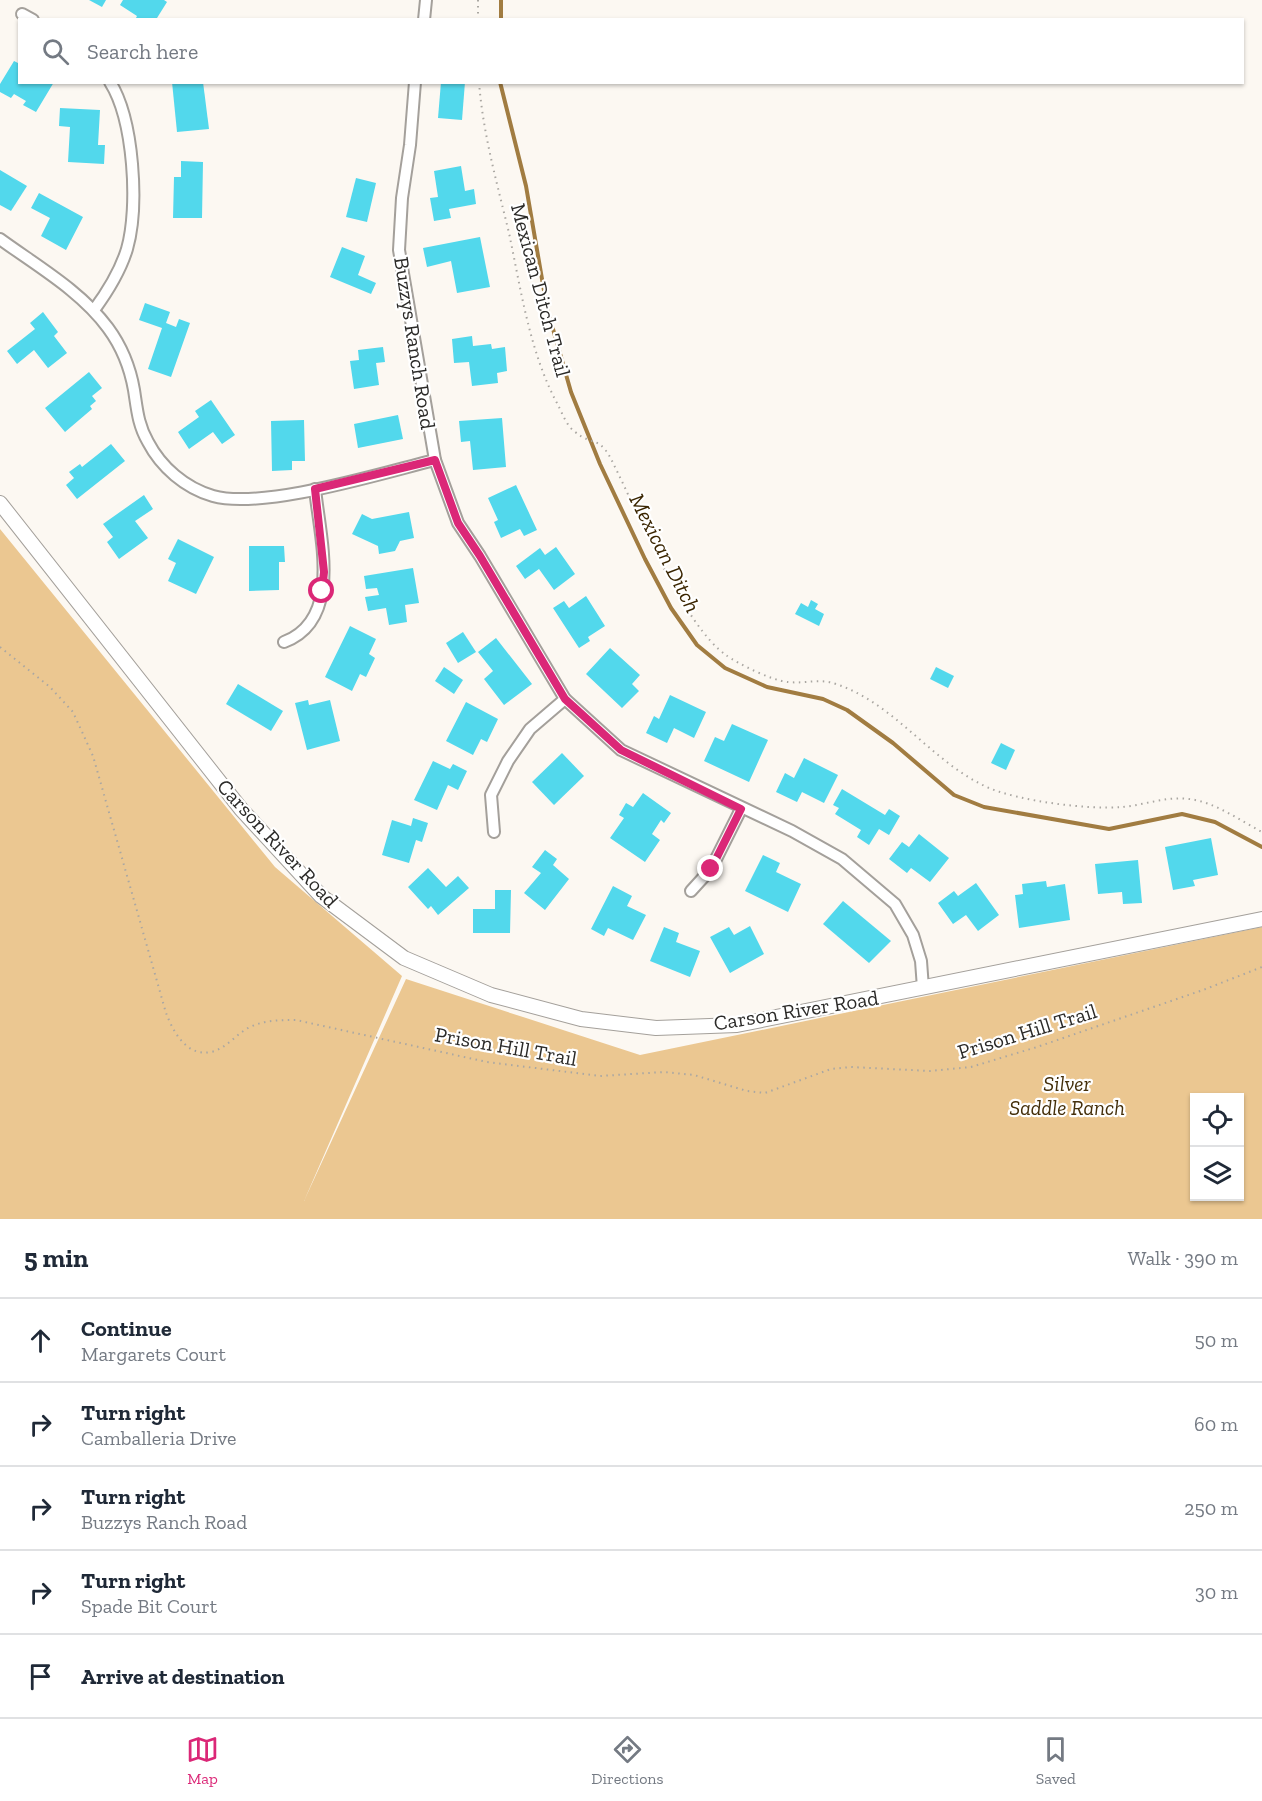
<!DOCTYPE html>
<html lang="en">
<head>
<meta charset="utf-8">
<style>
	body { margin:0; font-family:"Zilla Slab",serif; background:#f2f2f3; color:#1f2937 }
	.controls { position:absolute; right:18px; bottom:18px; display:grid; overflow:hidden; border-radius:0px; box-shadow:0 2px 4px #0004 }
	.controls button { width:54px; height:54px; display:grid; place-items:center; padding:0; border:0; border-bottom:2px solid #e0e1e3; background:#fff; color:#1f2937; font:30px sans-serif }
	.stop { position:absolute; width:18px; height:18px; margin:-14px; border:4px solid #db2777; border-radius:50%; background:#fff }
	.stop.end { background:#db2777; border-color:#fff; box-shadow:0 2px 6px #0008 }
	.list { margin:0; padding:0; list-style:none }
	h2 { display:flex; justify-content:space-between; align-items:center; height:78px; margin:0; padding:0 24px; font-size:26px }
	h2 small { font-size:20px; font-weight:400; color:#747a83 }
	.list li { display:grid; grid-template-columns:39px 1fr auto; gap:18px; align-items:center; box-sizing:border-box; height:84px; padding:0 24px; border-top:2px solid #e0e1e3 }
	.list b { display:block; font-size:22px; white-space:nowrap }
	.list p { margin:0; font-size:20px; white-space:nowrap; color:#747a83 }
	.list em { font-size:20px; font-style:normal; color:#747a83 }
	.icon { flex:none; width:33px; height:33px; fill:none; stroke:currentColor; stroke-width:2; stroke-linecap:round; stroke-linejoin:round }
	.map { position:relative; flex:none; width:1262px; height:1219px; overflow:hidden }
	.search { position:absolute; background:#fff; box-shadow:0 2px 4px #0004; left:18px; right:18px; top:18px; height:66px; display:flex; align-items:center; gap:15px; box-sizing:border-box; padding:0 21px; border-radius:0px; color:#747a83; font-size:22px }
	.sheet { height:498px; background:#fff }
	nav { display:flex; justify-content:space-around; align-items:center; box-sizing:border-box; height:84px; border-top:2px solid #e0e1e3; background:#fff; font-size:16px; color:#747a83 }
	nav a { display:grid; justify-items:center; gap:3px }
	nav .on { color:#db2777 }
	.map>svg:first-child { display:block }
	.green { fill:#ebc791; fill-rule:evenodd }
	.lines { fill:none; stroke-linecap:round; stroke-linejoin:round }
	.stream { stroke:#a17c41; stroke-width:4 }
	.building { fill:#52d8ec }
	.minor-casing { stroke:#a4a09b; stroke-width:14 }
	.tertiary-casing { stroke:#a4a09b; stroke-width:16 }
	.path { stroke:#aaa7a2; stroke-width:2; stroke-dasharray:1.5 4.5; stroke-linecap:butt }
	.minor { stroke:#fff; stroke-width:10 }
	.tertiary { stroke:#fff; stroke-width:14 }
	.route { stroke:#db2777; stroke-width:8 }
	.labels { text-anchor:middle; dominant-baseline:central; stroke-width:4.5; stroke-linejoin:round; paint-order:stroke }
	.street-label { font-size:21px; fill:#2b2a28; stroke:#fff }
	.park-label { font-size:21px; font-style:italic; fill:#442f0a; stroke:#fff }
	.water-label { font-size:22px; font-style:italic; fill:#3a2500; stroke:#fff }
</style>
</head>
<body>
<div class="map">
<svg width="1262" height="1219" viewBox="0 0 1262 1219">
	<rect width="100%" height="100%" fill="#fcf8f2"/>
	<!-- green -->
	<path class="green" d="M0 529 275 867 402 976 304 1201 406 979 640 1055 1262 927V1219H0ZM1194 1098H1240V1196H1194Z"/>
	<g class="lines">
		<!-- stream -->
		<g class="stream">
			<polyline points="501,20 501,0"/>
			<polyline points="500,82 526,186 547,308 571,392 600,464 645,559 671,608 697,645 725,668 767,687 823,699 847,710 893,743 954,795 984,807 1109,829 1182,814 1215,822 1262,847"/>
		</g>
	</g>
	<!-- building -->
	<g class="building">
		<polygon points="89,0 106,0 102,7"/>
		<polygon points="123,0 164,0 167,2 157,18 160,20 135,20 137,16 120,5"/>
		<polygon points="14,61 20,64 20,82 54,82 36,112 23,105 26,101 14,94 11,98 0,92 0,84"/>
		<polygon points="172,82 203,82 209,129 177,132"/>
		<polygon points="441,82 465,82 462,120 438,118"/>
		<polygon points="60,108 100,110 98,145 105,145 104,164 68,162 70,127 59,126"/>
		<polygon points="181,161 203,162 202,218 173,218 174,177 181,177"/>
		<polygon points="461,166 465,191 474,189 476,204 449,209 451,218 434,221 430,198 438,197 434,171"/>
		<polygon points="0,170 27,186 11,211 0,205"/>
		<polygon points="356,178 376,183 367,222 346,217"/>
		<polygon points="39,193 83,217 66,250 41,236 50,218 31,208"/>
		<polygon points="480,237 490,287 457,293 451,261 427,267 423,248"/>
		<polygon points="342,247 365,256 358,275 376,283 371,294 330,277"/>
		<polygon points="145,303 170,312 166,323 176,327 179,319 190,323 171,377 148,369 162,328 139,320"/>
		<polygon points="43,312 58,332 54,336 67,353 48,368 34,350 17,364 7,351 35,329 30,323"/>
		<polygon points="472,336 473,346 491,344 492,349 505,347 507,371 497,373 498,383 472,386 469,362 454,363 452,339"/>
		<polygon points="383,347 385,362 376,363 379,385 354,389 350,361 359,360 358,350"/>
		<polygon points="89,372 102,388 92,396 96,401 90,406 92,409 65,432 45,408"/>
		<polygon points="211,400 235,435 222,444 213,432 189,449 178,432 199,417 195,411"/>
		<polygon points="398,415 403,439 358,448 354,424"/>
		<polygon points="502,418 506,467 473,470 470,441 461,442 459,421"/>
		<polygon points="304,420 305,461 292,461 292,470 272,471 271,421"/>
		<polygon points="111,444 125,461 77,499 66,485 74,478 69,472 80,464 82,467"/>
		<polygon points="516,485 537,530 524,536 520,529 501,538 494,522 498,520 488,498"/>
		<polygon points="144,495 153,509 135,521 148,538 119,559 107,542 113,537 103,524"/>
		<polygon points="409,512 414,538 400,541 395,551 379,554 378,546 352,534 362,514 372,519"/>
		<polygon points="178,539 214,557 196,594 168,581 176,563 168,559"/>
		<polygon points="249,546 284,546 285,562 279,562 279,590 249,591"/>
		<polygon points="556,547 575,574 554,590 539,569 525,579 516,566 540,548 545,555"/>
		<polygon points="413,568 419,603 405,605 407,622 389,625 386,608 368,611 365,597 379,595 377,588 366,589 364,576"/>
		<polygon points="586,596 605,626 588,637 590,641 579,648 553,608 564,601 569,608"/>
		<polygon points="811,600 818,604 815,609 824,614 819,626 795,614 801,603 808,607"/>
		<polygon points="350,626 376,639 369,654 375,658 366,677 360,674 352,691 325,677"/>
		<polygon points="463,632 476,652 458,663 446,643"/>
		<polygon points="496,638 532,684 504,705 484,679 493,671 478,652"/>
		<polygon points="610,648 640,675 632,684 639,691 622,708 586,674"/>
		<polygon points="444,667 463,680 454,694 435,681"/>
		<polygon points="936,667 954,676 948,688 930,679"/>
		<polygon points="238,684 283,711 271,731 226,704"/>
		<polygon points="670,695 706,712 694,738 674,728 667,743 646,733 654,716 659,719"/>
		<polygon points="308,700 309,705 330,700 340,741 307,750 295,703"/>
		<polygon points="466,702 498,719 487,742 481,739 473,755 446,741"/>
		<polygon points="732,724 768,740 749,782 704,761 715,737 724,741"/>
		<polygon points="1001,743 1015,750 1006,770 991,763"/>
		<polygon points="562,753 584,776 554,805 532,782"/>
		<polygon points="804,758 838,775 824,803 802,792 797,802 776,792 785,773 794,778"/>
		<polygon points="433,761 450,769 453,764 467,771 458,790 448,785 437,810 414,800"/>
		<polygon points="842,789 885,815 889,809 900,816 889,835 879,829 869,845 857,837 861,830 835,814 839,808 833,805"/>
		<polygon points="643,793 671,813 664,823 661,820 652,834 660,840 645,862 610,838 624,818 619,815 626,803 633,807"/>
		<polygon points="413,818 428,823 422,842 416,840 409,863 382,855 392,820 411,826"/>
		<polygon points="919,834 949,858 930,882 911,868 907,873 889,859 902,842 909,847"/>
		<polygon points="1211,838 1218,875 1193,880 1195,886 1173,890 1165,847"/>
		<polygon points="545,850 557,859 553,865 569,879 545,910 524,893 541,873 532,867"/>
		<polygon points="763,855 780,863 776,872 801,884 788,912 745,891"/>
		<polygon points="1138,860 1142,903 1123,904 1122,892 1098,894 1095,864"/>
		<polygon points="428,868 446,887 458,876 469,888 438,915 431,906 428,909 408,887"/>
		<polygon points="1046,881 1047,887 1065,884 1070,920 1019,928 1015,895 1023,894 1022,884"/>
		<polygon points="976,883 999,915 978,931 966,915 953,924 938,903 954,891 958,896"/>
		<polygon points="613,886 632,896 627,906 646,915 633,940 608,928 604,936 591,929"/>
		<polygon points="495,890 511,890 510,933 473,933 473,909 495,909"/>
		<polygon points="843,901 891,941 869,963 823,924"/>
		<polygon points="750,926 764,954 730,973 710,937 729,927 734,935"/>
		<polygon points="664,927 679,933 676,942 700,951 690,977 650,961"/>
	</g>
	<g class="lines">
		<!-- minor casing -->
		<g class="minor-casing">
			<g id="minor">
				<polyline points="22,14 33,20"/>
				<polyline points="424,20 426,0"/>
				<polyline points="415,82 410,145 402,198 399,250 435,460 458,523 480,556 565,699 621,750 792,831 842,859 895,904 913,935 921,961 923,988"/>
				<path d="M0 239C37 266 81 291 108 328 122 347 130 367 134 390 137 409 138 425 148 442 161 467 185 488 213 496 263 510 382 473 435 460"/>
				<path d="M94 310C108 291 120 272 127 249 139 207 134 120 110 82"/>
				<path d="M284 642C343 620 320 538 315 489"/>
				<polyline points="494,832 491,795 508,761 530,729 565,699"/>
				<polyline points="691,891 711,869 741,809"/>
			</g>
		</g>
		<!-- tertiary casing -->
		<g class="tertiary-casing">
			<polyline id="tertiary" points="0,503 241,809 321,896 404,958 491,995 581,1019 656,1028 737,1025 1262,919"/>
		</g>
		<!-- path -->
		<g class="path">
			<polyline points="478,0 478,20"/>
			<path d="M479 82C483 134 497 183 509 233 521 290 530 354 558 405 562 413 567 426 574 431 594 448 599 433 614 465 638 513 684 626 726 655 738 664 773 681 788 682 805 684 820 678 836 684 896 704 932 763 989 788 1020 801 1088 810 1122 807 1145 805 1166 796 1189 799 1215 802 1239 820 1262 832"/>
			<path d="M0 647 50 687 73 712 93 756 166 1013C173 1031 186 1057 211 1052 226 1049 237 1033 250 1027 265 1020 280 1020 296 1020L487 1062 600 1076 664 1072 694 1075 747 1091 765 1093 831 1069 851 1067 930 1071 971 1067 1037 1047 1203 990 1262 967"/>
		</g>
		<!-- minor -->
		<use href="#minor" class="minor"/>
		<!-- tertiary -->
		<use href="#tertiary" class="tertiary"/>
	</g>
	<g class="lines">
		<!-- route -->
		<polyline class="route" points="322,591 324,572 315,489 435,460 458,523 480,556 565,699 621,750 741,809 711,869"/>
	</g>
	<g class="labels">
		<!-- street labels -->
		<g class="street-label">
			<text transform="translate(541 290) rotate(75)">Mexican Ditch Trail</text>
			<text transform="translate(415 343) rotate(81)">Buzzys Ranch Road</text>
			<text transform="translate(278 843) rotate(47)">Carson River Road</text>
			<text transform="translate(796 1010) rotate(-9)">Carson River Road</text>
			<text transform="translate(1027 1031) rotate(-17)">Prison Hill Trail</text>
			<text transform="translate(506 1046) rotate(10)">Prison Hill Trail</text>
		</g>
		<!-- park labels -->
		<g class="park-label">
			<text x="1067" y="1083">Silver<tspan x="1067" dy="24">Saddle Ranch</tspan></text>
		</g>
		<!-- water labels -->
		<g class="water-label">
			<text transform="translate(665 553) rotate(63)">Mexican Ditch</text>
		</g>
	</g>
</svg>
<div class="controls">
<button><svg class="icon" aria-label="locate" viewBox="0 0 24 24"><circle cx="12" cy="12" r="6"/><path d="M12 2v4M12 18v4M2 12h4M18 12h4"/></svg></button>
<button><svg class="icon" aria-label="layers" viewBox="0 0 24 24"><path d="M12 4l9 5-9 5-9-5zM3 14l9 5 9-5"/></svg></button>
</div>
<div class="stop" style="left:322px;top:591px"></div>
<div class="stop end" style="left:711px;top:869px"></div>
<div class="search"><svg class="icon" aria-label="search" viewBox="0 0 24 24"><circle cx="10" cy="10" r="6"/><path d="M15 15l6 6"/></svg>Search here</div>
</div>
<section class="sheet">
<h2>5 min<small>Walk · 390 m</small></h2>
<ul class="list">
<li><svg class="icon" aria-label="ahead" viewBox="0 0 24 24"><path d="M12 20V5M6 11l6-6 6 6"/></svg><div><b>Continue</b><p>Margarets Court</p></div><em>50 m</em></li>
<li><svg class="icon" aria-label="right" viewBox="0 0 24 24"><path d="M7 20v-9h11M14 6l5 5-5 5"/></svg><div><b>Turn right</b><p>Camballeria Drive</p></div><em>60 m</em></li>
<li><svg class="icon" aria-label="right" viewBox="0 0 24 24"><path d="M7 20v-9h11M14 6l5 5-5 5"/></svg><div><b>Turn right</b><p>Buzzys Ranch Road</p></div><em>250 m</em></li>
<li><svg class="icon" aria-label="right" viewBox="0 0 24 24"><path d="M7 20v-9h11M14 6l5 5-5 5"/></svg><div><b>Turn right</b><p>Spade Bit Court</p></div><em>30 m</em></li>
<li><svg class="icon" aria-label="arrive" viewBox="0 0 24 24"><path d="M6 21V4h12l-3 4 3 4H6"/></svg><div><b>Arrive at destination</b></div></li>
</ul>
</section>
<nav>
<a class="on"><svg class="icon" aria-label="map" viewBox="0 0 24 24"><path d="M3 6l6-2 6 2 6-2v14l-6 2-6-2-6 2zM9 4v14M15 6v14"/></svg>Map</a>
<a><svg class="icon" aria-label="directions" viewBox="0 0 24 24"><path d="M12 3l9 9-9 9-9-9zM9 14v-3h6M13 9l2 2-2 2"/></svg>Directions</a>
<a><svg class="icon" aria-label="saved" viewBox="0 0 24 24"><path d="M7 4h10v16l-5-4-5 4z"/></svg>Saved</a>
</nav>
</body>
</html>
